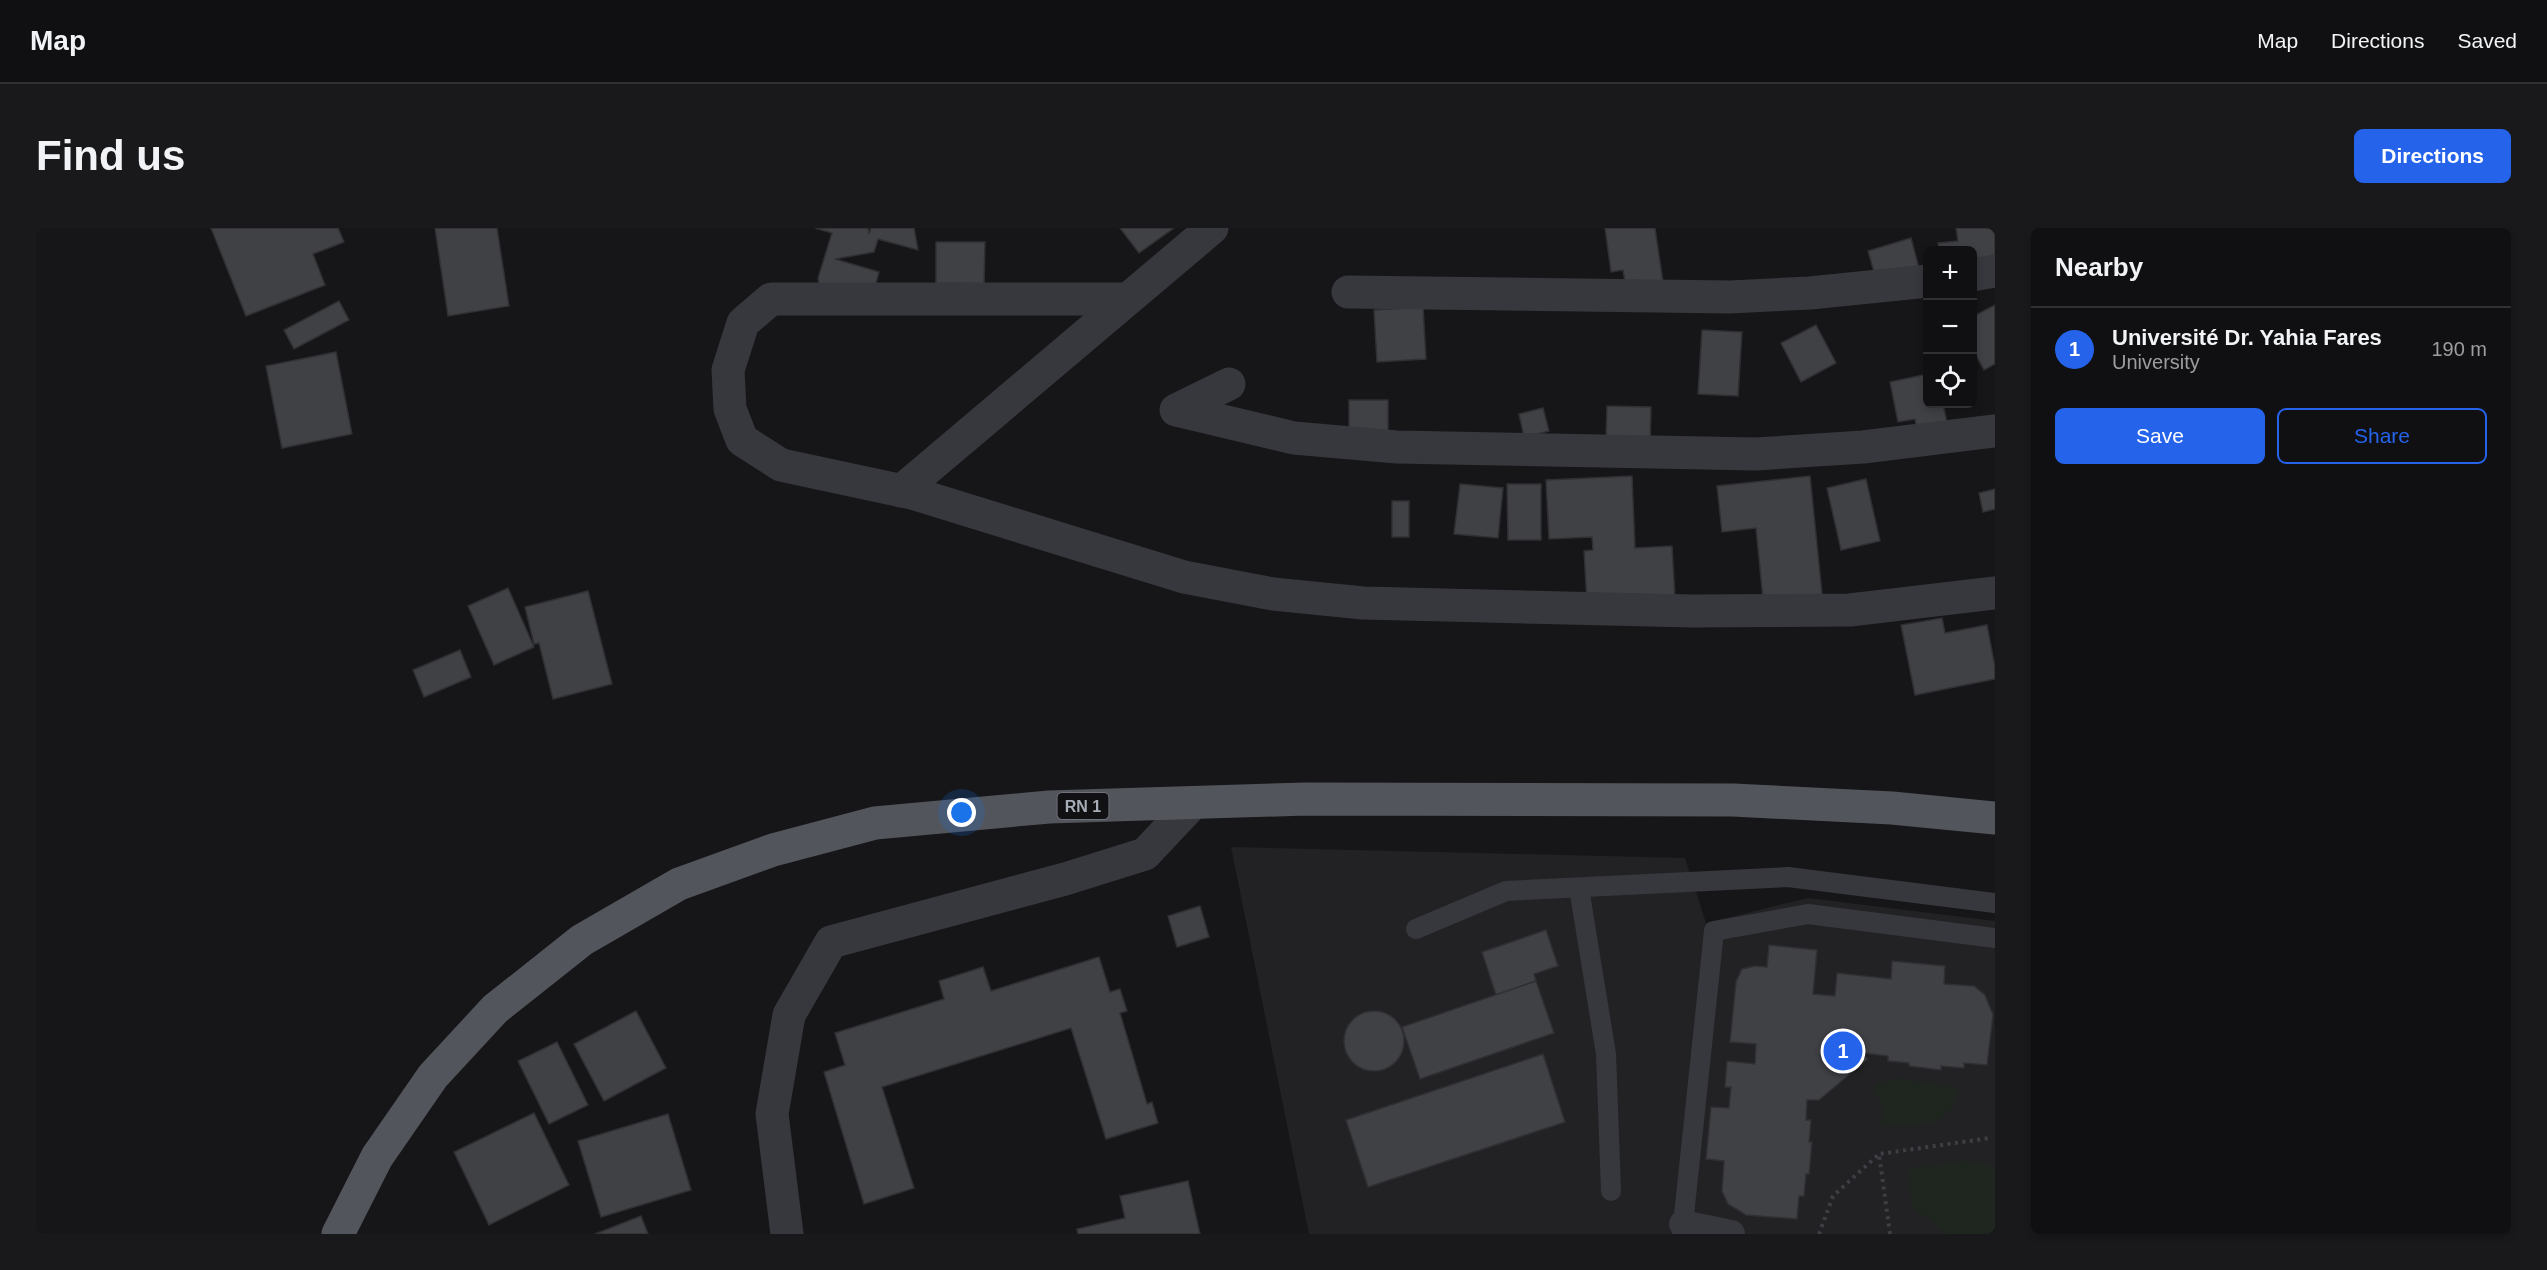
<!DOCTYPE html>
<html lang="en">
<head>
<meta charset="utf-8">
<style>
	body { margin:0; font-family:Arial,sans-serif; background:#19191b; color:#f1f3f6 }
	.controls { position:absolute; right:18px; top:18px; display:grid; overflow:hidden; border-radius:9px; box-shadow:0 3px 9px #0003 }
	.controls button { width:54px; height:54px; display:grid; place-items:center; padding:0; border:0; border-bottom:2px solid #303032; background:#101012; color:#f1f3f6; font:30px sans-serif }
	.you { position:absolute; left:926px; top:585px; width:21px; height:21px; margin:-15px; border:4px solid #fff; border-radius:50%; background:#1a73e8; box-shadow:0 0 0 9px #1a73e833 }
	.badge { display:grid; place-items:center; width:39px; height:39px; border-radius:50%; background:#2563eb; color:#fff; font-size:20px; font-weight:700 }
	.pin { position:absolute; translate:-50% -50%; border:3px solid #fff; box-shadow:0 2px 6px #0006 }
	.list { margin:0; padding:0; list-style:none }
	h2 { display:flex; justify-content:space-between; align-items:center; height:78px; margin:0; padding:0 24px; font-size:26px }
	h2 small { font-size:20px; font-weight:400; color:#9c9d9f }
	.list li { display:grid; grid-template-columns:39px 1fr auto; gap:18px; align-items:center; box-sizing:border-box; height:84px; padding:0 24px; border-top:2px solid #303032 }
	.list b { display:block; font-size:22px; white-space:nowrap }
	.list p { margin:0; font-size:20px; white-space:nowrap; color:#9c9d9f }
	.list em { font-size:20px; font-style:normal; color:#9c9d9f }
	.actions { display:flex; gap:12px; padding:18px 24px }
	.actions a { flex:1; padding:14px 0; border:2px solid #2563eb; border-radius:9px; text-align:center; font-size:21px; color:#2563eb }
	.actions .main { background:#2563eb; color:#fff }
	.icon { flex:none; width:33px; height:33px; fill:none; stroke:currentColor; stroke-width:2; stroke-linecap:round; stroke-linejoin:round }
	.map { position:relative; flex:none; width:1959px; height:1006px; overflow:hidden; border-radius:9px }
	header { display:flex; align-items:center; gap:36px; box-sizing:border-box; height:84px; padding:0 30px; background:#101012; border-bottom:2px solid #303032 }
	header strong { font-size:28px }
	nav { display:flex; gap:33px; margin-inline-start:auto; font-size:21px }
	.intro { display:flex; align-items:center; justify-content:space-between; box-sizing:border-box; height:144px; padding:0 36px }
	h1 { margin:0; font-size:42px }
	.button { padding:15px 27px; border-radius:9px; background:#2563eb; color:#fff; font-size:21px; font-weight:700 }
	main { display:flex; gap:36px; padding:0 36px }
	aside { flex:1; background:#101012; border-radius:9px; box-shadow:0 3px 9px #0003 }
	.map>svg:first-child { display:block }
	.built { fill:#222225 }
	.green { fill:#1e261f }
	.building { fill:#404145; stroke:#303034; stroke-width:1.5 }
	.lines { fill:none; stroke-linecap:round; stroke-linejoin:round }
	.path { stroke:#3d3f44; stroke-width:4; stroke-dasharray:3 4.5; stroke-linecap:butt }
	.service { stroke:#37383d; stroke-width:20 }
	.pedestrian { stroke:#37383d; stroke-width:28 }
	.minor { stroke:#37383d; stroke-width:33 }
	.primary { stroke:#53555c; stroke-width:33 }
	.labels { text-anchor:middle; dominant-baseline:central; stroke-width:4.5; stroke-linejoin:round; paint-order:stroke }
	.shield { fill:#111113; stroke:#7b7e86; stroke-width:1.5 }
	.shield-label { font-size:16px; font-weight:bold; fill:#a8adb8 }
</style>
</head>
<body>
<header>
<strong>Map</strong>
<nav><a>Map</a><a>Directions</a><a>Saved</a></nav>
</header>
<div class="intro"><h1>Find us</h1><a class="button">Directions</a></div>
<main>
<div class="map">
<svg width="1959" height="1006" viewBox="0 0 1959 1006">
	<rect width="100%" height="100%" fill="#161618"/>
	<!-- built -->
	<polygon class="built" points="1195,619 1649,630 1670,695 1772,670 1959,693 1959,1006 1273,1006"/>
	<!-- green -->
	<g class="green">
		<polygon points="1860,850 1921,860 1918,878 1900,895 1845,898 1847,881 1837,857"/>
		<polygon points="1931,933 1959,938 1959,1006 1911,1006 1876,978 1872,940"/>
	</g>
	<!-- building -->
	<g class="building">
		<polygon points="175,0 302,0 308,14 277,26 289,57 210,88"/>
		<polygon points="399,0 461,0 473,78 412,88"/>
		<polygon points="779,0 832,0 833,6 835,0 878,0 882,22 842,11 838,24 799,31 843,44 836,69 785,67 782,50 796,5"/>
		<polygon points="1084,0 1138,0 1103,25"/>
		<polygon points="1569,0 1619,0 1628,61 1591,67 1587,42 1575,44"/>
		<polygon points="1920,0 1959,0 1959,44 1936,47 1936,22 1903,22 1902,15 1922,13"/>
		<polygon points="1875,10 1887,55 1845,68 1832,23"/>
		<polygon points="900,14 949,14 948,56 900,55"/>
		<polygon points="303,73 313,92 258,121 248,102"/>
		<polygon points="1959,77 1959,136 1948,142 1936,120 1936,89"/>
		<polygon points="1387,79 1390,131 1341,134 1338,82"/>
		<polygon points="1780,97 1800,135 1765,154 1745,115"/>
		<polygon points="1666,102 1706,104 1702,168 1662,166"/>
		<polygon points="300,124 316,206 246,220 230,138"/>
		<polygon points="1892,146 1892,176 1907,176 1914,208 1883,214 1879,191 1862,194 1854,154"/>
		<polygon points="1313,172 1352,172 1352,222 1313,221"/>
		<polygon points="1571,178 1615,179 1614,215 1570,213"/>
		<polygon points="1507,180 1513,203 1488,209 1483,186"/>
		<polygon points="1596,248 1599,320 1636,318 1639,370 1551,375 1548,323 1557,322 1556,309 1513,311 1510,252"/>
		<polygon points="1774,248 1788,385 1729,391 1720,300 1686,304 1681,258"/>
		<polygon points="1830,251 1844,313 1805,322 1791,260"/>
		<polygon points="1424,256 1467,260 1462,310 1418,306"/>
		<polygon points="1471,256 1505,256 1505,312 1472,312"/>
		<polygon points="1959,261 1959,281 1947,284 1943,265"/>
		<rect x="1356" y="273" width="17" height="36"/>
		<polygon points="472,360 498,419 458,437 432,378"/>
		<polygon points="552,363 576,456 517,471 503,415 498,416 489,379"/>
		<polygon points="1906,390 1909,405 1951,397 1959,439 1959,451 1879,467 1865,397"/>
		<polygon points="424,422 435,449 388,469 377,442"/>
		<polygon points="1164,678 1173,709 1141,719 1132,688"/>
		<polygon points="1510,702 1522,738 1498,746 1500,753 1460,767 1446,724"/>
		<polygon points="1733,717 1781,722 1777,766 1799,768 1801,745 1855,751 1856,733 1909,738 1908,756 1938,758 1949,767 1957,787 1951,837 1928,835 1928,840 1905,838 1905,842 1873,838 1873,835 1852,833 1852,828 1826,825 1832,831 1783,872 1771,872 1770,892 1775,892 1773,914 1776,914 1773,946 1770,946 1768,968 1763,968 1761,991 1710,987 1692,976 1686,963 1688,933 1670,931 1675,879 1693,880 1695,859 1689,859 1691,833 1719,836 1720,816 1694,814 1700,754 1706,741 1719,738 1731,739"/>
		<polygon points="1063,729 1074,764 1084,761 1091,783 1084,785 1111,876 1116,874 1122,895 1070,911 1035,800 846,859 878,960 828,976 788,844 809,837 799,805 908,771 903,753 947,739 955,763"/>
		<polygon points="1500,753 1518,805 1384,851 1366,799"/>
		<polygon points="600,783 630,840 568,873 538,816"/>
		<circle cx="1338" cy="813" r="30"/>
		<polygon points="521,814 552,877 513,896 482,833"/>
		<polygon points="1507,826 1529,894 1332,959 1310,892"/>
		<polygon points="498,885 533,957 453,997 418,924"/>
		<polygon points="632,886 655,962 565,989 542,913"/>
		<polygon points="1152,953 1164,1006 1042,1006 1041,1001 1089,990 1084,968"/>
		<polygon points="605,988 612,1006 559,1006"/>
	</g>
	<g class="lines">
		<!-- path -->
		<g class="path">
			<polyline points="1783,1006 1797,968 1842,927"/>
			<polyline points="1854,1006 1843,926 1954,910"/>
		</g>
		<!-- service -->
		<g class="service">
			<polyline points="1543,660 1570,826 1575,963"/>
			<polyline points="1380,701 1470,663 1752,649 1959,675"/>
			<polyline points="1646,1006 1678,703 1772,686 1959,710"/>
		</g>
		<!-- pedestrian -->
		<polyline class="pedestrian" points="1647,996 1695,1006"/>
		<!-- minor -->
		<g class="minor">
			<polyline points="1936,47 1959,43"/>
			<polyline points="1312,64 1694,69 1774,65 1892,53"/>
			<polyline points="1091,71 735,71 707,95 692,142 694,181 706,212 745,237 876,265 1148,349 1237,366 1327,375 1656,383 1814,382 1959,365"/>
			<polyline points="1193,156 1140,182 1258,210 1361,219 1720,226 1827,219 1959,203"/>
			<polyline points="865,263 1176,0"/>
			<polyline points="751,1006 736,886 753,787 795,714 1029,651 1109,626 1157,575"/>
		</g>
		<!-- primary -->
		<polyline class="primary" points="302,1006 341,929 397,848 459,781 546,712 643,656 737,622 839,595 1013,579 1270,571 1697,572 1856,580 1959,590"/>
	</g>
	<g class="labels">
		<!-- shield labels -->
		<rect class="shield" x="1021.5" y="565" width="51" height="26" rx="4.5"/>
		<g class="shield-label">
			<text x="1047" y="578">RN 1</text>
		</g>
	</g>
</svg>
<div class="controls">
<button>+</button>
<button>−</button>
<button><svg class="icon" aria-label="locate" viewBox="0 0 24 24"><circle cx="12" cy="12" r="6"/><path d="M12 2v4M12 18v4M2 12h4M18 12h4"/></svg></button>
</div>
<div class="you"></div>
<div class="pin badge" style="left:1807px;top:823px">1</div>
</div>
<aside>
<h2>Nearby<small></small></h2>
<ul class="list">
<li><span class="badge">1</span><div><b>Université Dr. Yahia Fares</b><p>University</p></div><em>190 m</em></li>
</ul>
<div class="actions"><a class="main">Save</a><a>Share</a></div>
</aside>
</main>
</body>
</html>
